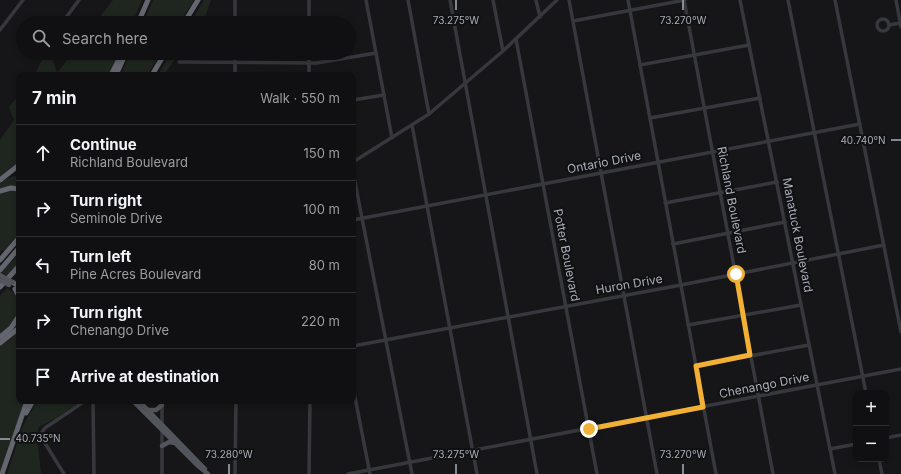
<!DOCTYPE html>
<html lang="en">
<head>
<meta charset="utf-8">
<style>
	body { margin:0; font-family:Inter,sans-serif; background:#1e1e20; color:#f1f3f6 }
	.controls { position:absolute; right:12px; bottom:12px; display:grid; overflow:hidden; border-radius:8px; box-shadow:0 2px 6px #0003 }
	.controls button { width:36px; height:36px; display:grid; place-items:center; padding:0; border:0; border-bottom:1px solid #303032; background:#101012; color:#f1f3f6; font:20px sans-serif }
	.stop { position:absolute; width:12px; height:12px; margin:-9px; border:3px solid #f2b134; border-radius:50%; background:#fff }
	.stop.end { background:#f2b134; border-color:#fff; box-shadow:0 1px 4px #0008 }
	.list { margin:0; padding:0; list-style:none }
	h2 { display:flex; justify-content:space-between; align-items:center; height:52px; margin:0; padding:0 16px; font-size:17px }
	h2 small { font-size:13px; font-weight:400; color:#9c9d9f }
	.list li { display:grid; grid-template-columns:26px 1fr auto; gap:12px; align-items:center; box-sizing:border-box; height:56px; padding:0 16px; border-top:1px solid #303032 }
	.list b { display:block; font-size:15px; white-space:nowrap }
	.list p { margin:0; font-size:13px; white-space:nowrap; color:#9c9d9f }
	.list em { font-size:13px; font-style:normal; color:#9c9d9f }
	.icon { flex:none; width:22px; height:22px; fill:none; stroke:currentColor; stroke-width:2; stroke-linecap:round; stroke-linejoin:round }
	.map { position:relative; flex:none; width:901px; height:474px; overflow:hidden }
	.search { position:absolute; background:#101012; box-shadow:0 2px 6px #0003; left:16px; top:16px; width:340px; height:44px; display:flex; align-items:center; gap:10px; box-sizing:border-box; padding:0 14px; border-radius:22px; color:#9c9d9f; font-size:15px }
	.panel { position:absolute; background:#101012; box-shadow:0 2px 6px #0003; left:16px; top:72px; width:340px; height:332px; border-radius:8px }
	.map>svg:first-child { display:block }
	.green { fill:#1e261f }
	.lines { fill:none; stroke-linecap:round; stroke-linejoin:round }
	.minor { stroke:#37383d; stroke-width:3.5 }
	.major { stroke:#53555c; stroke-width:4.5 }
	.highway { stroke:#63666e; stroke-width:5 }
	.major-bridge { stroke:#53555c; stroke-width:4.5 }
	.route { stroke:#f2b134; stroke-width:5 }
	.ticks { fill:none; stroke:#a8adb8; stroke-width:1.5 }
	.labels { text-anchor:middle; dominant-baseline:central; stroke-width:4; stroke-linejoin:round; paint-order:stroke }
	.street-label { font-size:12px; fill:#a8adb8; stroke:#111113 }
	.ticks-label { font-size:10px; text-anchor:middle; fill:#a8adb8; stroke:#111113; stroke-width:4; stroke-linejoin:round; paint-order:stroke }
</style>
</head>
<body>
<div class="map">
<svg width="901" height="474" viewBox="0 0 901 474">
	<rect width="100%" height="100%" fill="#161618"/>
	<!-- green -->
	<g class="green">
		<polygon points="113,0 142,0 132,23 95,23"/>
		<polygon points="153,0 194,0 179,23 143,23"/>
		<polygon points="204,0 211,0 203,23 190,23"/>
		<polygon points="73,53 119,53 109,75 35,75 44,55 52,58 57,73"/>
		<polygon points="130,53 161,53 147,75 121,75"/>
		<polygon points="171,53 202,53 201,56 198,59 175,59 164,75 158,75"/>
		<polygon points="19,95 19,161 0,177 0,140 14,120 9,107"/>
		<polygon points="19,175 19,188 0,189 0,183 7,178"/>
		<polygon points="14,190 19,192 19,233 4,251 2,250 0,254 0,193"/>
		<polygon points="19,254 19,263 7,276 1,272"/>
		<path d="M7 288 14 293 17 299 19 300C21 318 12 324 0 335V296Z"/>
		<polygon points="19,331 19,401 25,401 0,473 0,346 8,341"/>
		<polygon points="37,401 81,401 54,419 39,427 37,434 41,474 7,474 23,426"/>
	</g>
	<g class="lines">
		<!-- minor -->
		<g class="minor">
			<polyline points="309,0 309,23"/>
			<polyline points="366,0 392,138"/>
			<polyline points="408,0 429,114"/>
			<polyline points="450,0 537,474"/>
			<polyline points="493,0 503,51"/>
			<polyline points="536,0 540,17"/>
			<polyline points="569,0 657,474"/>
			<polyline points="628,0 716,474"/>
			<polyline points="684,0 773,474"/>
			<polyline points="740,0 835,474"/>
			<polyline points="788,0 866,393"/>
			<polyline points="835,0 901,332"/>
			<polyline points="896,0 901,27"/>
			<circle cx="883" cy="25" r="6"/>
			<polyline points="573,21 685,0"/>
			<polyline points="62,23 79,0"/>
			<polyline points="235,23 235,0"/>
			<polyline points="889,25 900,23"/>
			<polyline points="0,30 23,0"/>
			<polyline points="516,39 597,474"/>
			<polyline points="179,62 317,63 376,53"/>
			<polyline points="640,65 749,45"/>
			<polyline points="235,75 235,53"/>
			<polyline points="309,75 309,53"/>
			<polyline points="353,100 384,95"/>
			<polyline points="650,118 760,98"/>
			<polyline points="412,125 477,474"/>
			<polyline points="353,162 429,114 503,51 557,0"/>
			<polyline points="353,172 412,474"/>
			<polyline points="665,203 777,182"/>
			<polyline points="353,220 860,124"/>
			<polyline points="673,244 785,222"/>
			<polyline points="688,325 801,305"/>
			<polyline points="353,346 681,285 884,245"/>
			<polyline points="696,366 809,345"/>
			<polyline points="353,387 370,474"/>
			<polyline points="93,401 94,474"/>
			<polyline points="162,401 162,474"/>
			<polyline points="886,438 901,435"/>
			<polyline points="830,449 856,444"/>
			<polyline points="879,459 882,474"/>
			<polyline points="64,474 43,440 42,432 45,428 85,401"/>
			<polyline points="235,474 236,401"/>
			<polyline points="309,474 310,401"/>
			<polyline points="348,474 901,369"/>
		</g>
		<!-- major -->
		<g class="major">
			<polyline points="133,401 197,465 208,474"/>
			<polyline points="139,401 205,469"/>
			<polyline points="148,410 156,410 162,405"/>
			<polyline points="162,446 169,442 175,443"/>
		</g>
		<!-- highway -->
		<g class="highway">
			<polyline points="138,23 148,0"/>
			<polyline points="184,23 198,0"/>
			<polyline points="111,75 122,53"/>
			<polyline points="116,75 126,53"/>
			<polyline points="152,75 165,53"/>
			<polyline points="0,180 19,165"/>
			<polyline points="0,191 11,188 19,189"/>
			<polyline points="0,260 19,238"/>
			<polyline points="0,270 19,248"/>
			<polyline points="12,282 19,286"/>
			<polyline points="0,287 19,266"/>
			<polyline points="15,289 19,296"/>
			<polyline points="0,337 11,328 19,316"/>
			<polyline points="0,343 19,328"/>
			<polyline points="26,413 33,401"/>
			<polyline points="2,474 27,401"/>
		</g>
		<!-- major-bridge -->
		<g class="major-bridge">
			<polyline points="0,275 12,282"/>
			<polyline points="0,280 9,285"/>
		</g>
	</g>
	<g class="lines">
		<!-- route -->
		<polyline class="route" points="589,429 703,407 696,366 750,355 736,274"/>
	</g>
	<!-- ticks -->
	<path class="ticks" d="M456 0V10M683 0V10M891 140H901M0 439H10M229 464V474M456 464V474M683 464V474"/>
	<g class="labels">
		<!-- street labels -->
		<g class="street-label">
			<text transform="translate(604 162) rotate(-11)">Ontario Drive</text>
			<text transform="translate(732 200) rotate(79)">Richland Boulevard</text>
			<text transform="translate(798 235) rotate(79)">Manatuck Boulevard</text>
			<text transform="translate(567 255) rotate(79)">Potter Boulevard</text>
			<text transform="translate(629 284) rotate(-10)">Huron Drive</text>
			<text transform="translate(764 385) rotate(-11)">Chenango Drive</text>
		</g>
	</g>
	<g class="ticks-label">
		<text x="456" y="24">73.275°W</text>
		<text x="683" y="24">73.270°W</text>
		<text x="863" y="144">40.740°N</text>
		<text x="38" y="442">40.735°N</text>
		<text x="229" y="458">73.280°W</text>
		<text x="456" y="458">73.275°W</text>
		<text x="683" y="458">73.270°W</text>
	</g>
</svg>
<div class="controls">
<button>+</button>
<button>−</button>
</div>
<div class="stop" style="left:736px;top:274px"></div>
<div class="stop end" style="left:589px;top:429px"></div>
<div class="search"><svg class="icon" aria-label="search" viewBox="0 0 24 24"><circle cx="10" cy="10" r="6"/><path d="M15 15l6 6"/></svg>Search here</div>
<section class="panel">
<h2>7 min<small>Walk · 550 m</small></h2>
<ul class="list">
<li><svg class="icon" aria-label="ahead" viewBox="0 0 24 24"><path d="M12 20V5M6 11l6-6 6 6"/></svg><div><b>Continue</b><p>Richland Boulevard</p></div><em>150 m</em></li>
<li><svg class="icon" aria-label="right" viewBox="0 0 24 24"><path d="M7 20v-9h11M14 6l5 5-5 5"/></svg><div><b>Turn right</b><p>Seminole Drive</p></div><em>100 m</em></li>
<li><svg class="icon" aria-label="left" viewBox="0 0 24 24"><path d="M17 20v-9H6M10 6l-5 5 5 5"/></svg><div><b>Turn left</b><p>Pine Acres Boulevard</p></div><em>80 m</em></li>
<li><svg class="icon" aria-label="right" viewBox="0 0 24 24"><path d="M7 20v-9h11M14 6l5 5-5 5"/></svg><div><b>Turn right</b><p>Chenango Drive</p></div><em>220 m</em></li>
<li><svg class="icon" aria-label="arrive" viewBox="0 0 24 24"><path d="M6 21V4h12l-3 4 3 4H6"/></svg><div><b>Arrive at destination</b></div></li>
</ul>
</section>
</div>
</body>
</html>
